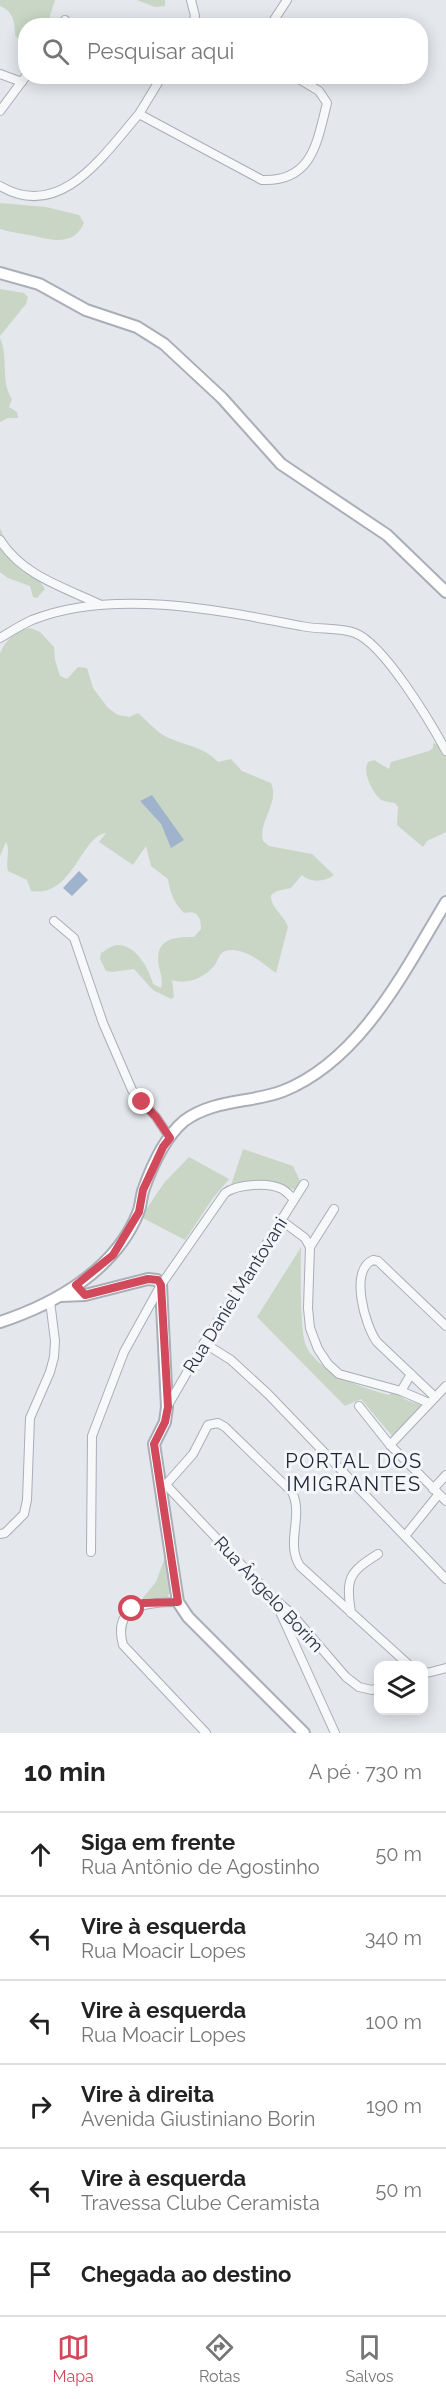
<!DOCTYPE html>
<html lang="pt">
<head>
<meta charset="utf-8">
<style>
	body { margin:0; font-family:Raleway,sans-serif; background:#f2f2f2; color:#222 }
	.controls { position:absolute; right:18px; bottom:18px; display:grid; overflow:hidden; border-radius:12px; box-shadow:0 3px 15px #0003 }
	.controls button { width:54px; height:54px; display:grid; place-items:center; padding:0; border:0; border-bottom:2px solid #e0e0e0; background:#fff; color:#222; font:30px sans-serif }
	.stop { position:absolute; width:18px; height:18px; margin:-14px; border:4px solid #d1495b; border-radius:50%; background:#fff }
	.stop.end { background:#d1495b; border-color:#fff; box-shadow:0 2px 6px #0008 }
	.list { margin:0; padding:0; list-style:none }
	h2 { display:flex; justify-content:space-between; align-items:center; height:78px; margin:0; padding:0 24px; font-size:26px }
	h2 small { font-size:20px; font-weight:400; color:#767676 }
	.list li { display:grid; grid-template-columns:39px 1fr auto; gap:18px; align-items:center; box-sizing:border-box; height:84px; padding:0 24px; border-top:2px solid #e0e0e0 }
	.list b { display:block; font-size:22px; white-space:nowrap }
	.list p { margin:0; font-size:20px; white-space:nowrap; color:#767676 }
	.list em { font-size:20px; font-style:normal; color:#767676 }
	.icon { flex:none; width:33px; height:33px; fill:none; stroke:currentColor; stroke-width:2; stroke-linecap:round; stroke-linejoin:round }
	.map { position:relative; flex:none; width:446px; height:1733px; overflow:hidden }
	.search { position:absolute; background:#fff; box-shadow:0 3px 15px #0003; left:18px; right:18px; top:18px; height:66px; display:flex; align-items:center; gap:15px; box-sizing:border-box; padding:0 21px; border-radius:24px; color:#767676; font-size:22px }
	.sheet { height:582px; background:#fff }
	nav { display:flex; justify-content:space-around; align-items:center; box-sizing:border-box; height:84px; border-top:2px solid #e0e0e0; background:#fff; font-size:16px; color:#767676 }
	nav a { display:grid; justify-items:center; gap:3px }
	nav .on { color:#d1495b }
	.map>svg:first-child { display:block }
	.green { fill:#c9d6c5; fill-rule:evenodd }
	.water { fill:#9fb4cc }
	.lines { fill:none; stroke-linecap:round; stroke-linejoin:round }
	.street-casing { stroke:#a9aeb7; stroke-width:10 }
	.secondary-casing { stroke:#a9aeb7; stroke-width:14 }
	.street { stroke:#f7f8fa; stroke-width:8 }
	.secondary { stroke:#fff; stroke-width:10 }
	.route { stroke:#d1495b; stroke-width:8 }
	.labels { text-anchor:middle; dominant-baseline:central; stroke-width:6; stroke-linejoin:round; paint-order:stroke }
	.street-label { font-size:18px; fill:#2b3445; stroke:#f4f6f9 }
	.neighbourhood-label { font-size:20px; letter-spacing:1.5px; fill:#1d2536; stroke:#f4f6f9 }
</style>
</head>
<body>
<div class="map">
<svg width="446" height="1733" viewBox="0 0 446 1733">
	<rect width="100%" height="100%" fill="#e4e7ec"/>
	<!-- green -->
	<g class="green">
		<path d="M0 0H55L47 25 26 26 25 47 15 35C15 22 13 11 0 6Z"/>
		<polygon points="137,0 165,0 165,6 155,7"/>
		<path d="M0 203 46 207 79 215 84 223C73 248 49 239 29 235 19 233 10 232 0 229Z"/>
		<polygon points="0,289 24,293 28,297 26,304 0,336"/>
		<path d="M0 338C9 358 0 381 12 399L9 407 17 412 18 418H8L0 422Z"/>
		<path d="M0 528C9 552 32 567 45 589L37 598 33 597 30 586 8 578 0 572Z"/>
		<path d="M30 628 40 632 54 647 55 660 60 676 67 679 78 667 87 668 93 688 108 708 118 715 129 717 138 713C146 720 154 729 163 735 182 746 203 745 218 762L231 759 242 771 271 783C280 804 258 820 263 841L269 846 312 854 334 875C325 882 310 883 302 875L291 888 277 891 271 895C270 907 284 915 288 927L276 973C262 963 244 946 225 951 219 953 218 961 214 966 204 978 187 985 172 980L174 997 171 999 153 990 134 969 112 972 106 971 100 959 101 953C106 950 113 944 119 945 137 946 149 969 153 984L161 988C164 978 158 969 158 959 158 937 178 937 194 937L201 929C201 916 197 910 184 913 174 903 170 893 168 879L151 866 146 846 133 865 99 842 106 833C80 837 73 898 31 891L27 880 8 871C5 862 11 851 6 842L0 856V653C7 639 15 631 30 628ZM140 801 184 840 164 832 161 824Z"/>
		<path d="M433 743 446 747V832L427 841 423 847 397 825 398 807 395 803C390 802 384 802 380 799 372 791 362 772 368 762L374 760 389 769 391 762 429 751 433 748Z"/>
		<polygon points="243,1149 293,1166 300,1181 296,1190 277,1185 255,1182 231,1185"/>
		<polygon points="189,1157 229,1179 213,1198 185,1240 141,1217 164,1183"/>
		<path d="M301 1247C301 1266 299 1334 307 1348 322 1374 362 1388 389 1395L393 1391 406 1400 422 1405 393 1437 361 1399 345 1406 257 1317Z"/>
		<path d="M165 1557C168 1569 173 1584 168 1597L142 1599 156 1582Z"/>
	</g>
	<!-- water -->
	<g class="water">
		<polygon points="152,795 184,840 171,848 161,824 140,801"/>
		<polygon points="79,871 88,880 72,896 63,888"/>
	</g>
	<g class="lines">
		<!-- street casing -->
		<g class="street-casing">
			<g id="street">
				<polyline points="191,0 195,16 192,26"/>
				<polyline points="61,26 65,20"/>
				<polyline points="270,26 287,0"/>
				<polyline points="0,74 22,82"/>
				<polyline points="0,111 26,76"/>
				<polyline points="139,114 162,76"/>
				<path d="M0 186C61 222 104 154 139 114L262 180C312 182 317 143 327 103L319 91 294 76"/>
				<path d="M0 540C22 575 63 587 99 604"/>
				<path d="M0 638C10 632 21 625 32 620 111 588 219 610 301 626 318 630 339 627 355 633 384 644 431 723 446 751"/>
				<polyline points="54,921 74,938 103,1023 132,1090 156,1117 170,1138"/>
				<polyline points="334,1209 310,1247 308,1308 310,1328 318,1349 328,1364 339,1374 401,1391 429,1403"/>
				<polyline points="282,1221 305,1238 310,1247"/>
				<polyline points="204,1343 231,1360 268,1394 446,1579"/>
				<polyline points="401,1391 411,1374"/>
				<path d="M435 1397 377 1342C365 1326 349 1270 373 1260L378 1261 446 1326"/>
				<polyline points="359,1406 390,1445 446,1501"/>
				<polyline points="167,1407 204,1343 304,1184"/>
				<polyline points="390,1445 446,1386"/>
				<polyline points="166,1485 274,1599 290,1612 346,1677 359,1687 372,1690 378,1688"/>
				<path d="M162 1489 193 1454 208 1425 218 1423 225 1427 292 1492C304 1516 285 1543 300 1566L410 1666"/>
				<polyline points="433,1489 446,1475"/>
				<polyline points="0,1534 5,1533 24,1514 27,1500 30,1418 50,1372 54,1357 55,1341 50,1301"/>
				<polyline points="405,1536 438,1495"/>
				<path d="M91 1552 92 1436 124 1352 161 1285 225 1193C238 1184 268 1182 282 1189 286 1191 290 1196 293 1198"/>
				<path d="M178 1602C148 1602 112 1604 123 1645L206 1733"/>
				<polyline points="276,1603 335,1733"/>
				<path d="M351 1613C346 1578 348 1573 378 1554"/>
				<polyline points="424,1671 427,1673 446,1668"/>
			</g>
		</g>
		<!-- secondary casing -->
		<g class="secondary-casing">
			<g id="secondary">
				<polyline points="0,273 39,284 86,310 137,327 164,344 222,398 281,464 387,535 446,592"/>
				<polyline points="60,1296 85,1295 148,1279 157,1280 161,1285 167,1407 165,1422 154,1444 178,1602 188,1617 304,1733"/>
				<path d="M0 1322C55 1304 115 1270 138 1213 141 1206 141 1198 143 1191 151 1168 165 1137 184 1121 213 1099 252 1103 283 1091 361 1060 405 970 446 902"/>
			</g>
		</g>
		<!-- street -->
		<use href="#street" class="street"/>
		<!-- secondary -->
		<use href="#secondary" class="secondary"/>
	</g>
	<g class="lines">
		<!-- route -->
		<polyline class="route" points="132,1609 143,1603 178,1602 154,1444 165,1422 168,1407 161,1285 158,1280 148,1279 85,1295 76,1285 113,1255 139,1212 143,1190 163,1147 170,1138 156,1117 142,1102"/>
	</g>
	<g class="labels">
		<!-- street labels -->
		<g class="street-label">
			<text transform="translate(235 1295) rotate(-58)">Rua Daniel Mantovani</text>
			<text transform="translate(269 1594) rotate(47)">Rua Ângelo Borim</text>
		</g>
		<!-- neighbourhood labels -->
		<g class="neighbourhood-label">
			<text x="354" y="1461">PORTAL DOS<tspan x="354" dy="23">IMIGRANTES</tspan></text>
		</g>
	</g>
</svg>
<div class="controls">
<button><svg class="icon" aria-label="layers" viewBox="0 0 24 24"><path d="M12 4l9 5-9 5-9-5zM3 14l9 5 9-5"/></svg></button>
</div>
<div class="stop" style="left:132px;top:1609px"></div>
<div class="stop end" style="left:142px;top:1102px"></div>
<div class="search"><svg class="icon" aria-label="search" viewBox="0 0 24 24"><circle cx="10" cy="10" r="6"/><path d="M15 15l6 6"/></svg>Pesquisar aqui</div>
</div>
<section class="sheet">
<h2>10 min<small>A pé · 730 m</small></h2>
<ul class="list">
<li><svg class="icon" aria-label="ahead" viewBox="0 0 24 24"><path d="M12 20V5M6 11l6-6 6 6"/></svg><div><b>Siga em frente</b><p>Rua Antônio de Agostinho</p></div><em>50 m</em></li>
<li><svg class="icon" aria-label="left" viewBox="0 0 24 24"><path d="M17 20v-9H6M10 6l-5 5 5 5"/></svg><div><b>Vire à esquerda</b><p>Rua Moacir Lopes</p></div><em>340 m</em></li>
<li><svg class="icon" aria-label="left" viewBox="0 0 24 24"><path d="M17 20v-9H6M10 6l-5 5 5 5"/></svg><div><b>Vire à esquerda</b><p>Rua Moacir Lopes</p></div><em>100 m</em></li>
<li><svg class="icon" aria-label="right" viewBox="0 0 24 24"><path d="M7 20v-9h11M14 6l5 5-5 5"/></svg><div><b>Vire à direita</b><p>Avenida Giustiniano Borin</p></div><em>190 m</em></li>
<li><svg class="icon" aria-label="left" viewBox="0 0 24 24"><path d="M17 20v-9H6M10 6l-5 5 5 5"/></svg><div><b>Vire à esquerda</b><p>Travessa Clube Ceramista</p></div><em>50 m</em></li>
<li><svg class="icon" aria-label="arrive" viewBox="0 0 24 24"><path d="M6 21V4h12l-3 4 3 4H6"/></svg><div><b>Chegada ao destino</b></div></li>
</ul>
</section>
<nav>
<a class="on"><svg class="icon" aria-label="map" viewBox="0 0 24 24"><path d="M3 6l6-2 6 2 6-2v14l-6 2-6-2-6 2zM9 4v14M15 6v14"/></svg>Mapa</a>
<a><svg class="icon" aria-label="directions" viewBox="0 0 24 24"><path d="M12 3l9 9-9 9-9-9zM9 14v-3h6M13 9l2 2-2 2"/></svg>Rotas</a>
<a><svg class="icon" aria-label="saved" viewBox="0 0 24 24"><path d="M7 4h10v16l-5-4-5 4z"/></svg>Salvos</a>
</nav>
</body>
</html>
